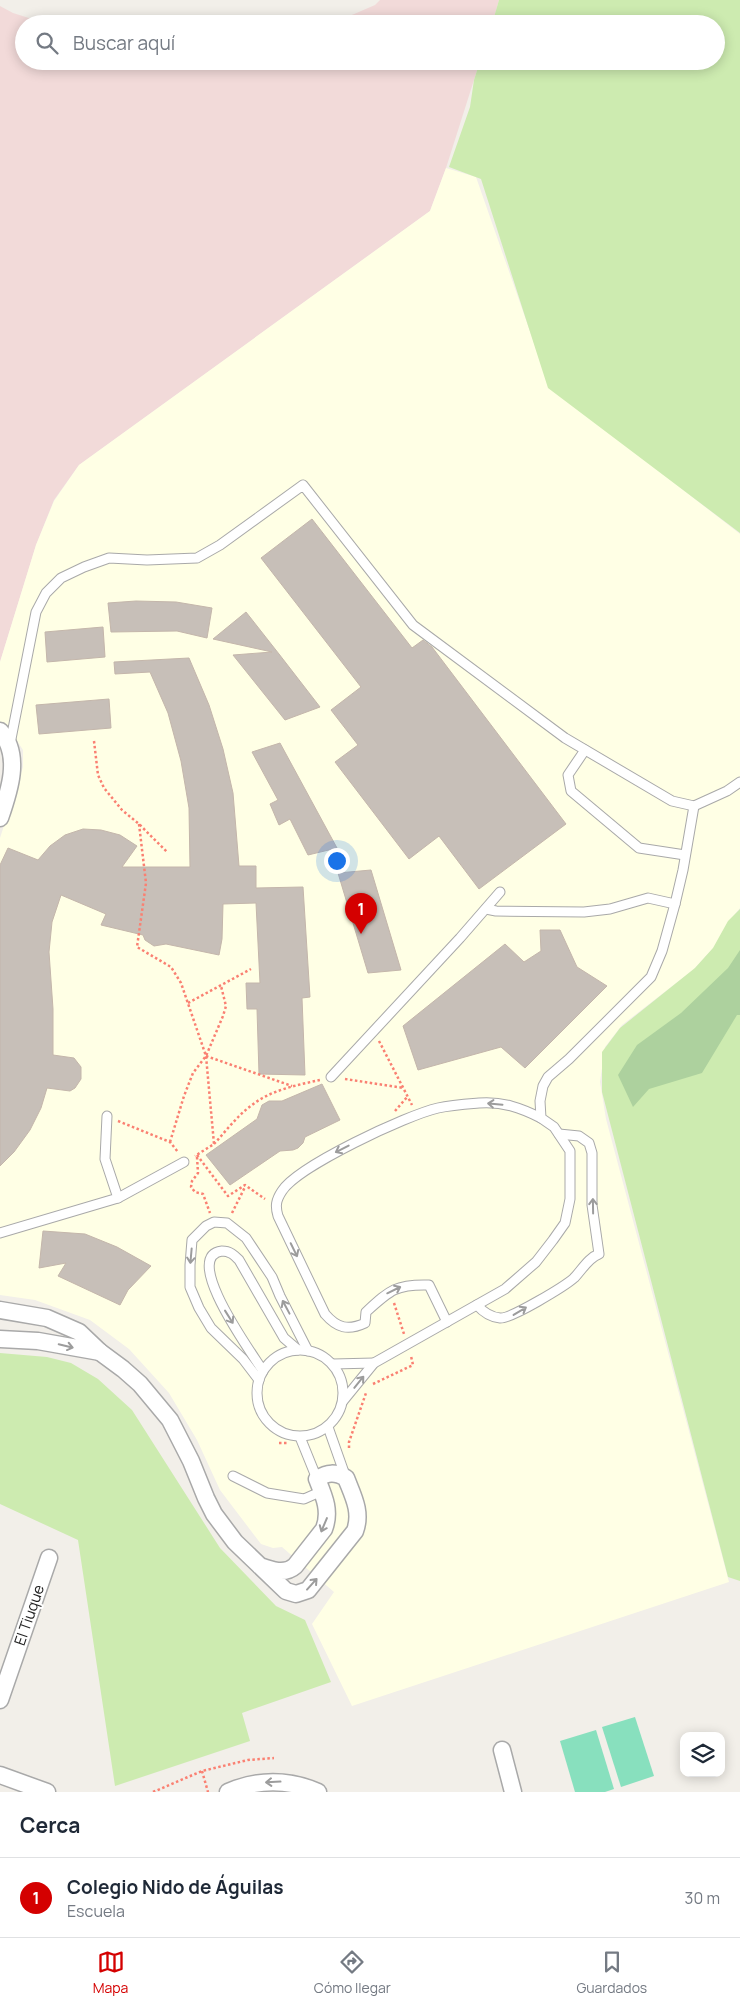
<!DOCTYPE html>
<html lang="es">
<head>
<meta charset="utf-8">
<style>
	body { margin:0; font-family:Manrope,sans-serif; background:#f6f6f7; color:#1f2937 }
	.controls { position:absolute; right:15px; bottom:15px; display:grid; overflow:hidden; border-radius:10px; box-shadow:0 2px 12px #0003 }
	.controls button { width:45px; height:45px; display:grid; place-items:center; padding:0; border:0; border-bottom:1px solid #e0e1e3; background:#fff; color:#1f2937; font:25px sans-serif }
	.you { position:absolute; left:336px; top:860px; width:18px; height:18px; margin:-12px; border:4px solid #fff; border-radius:50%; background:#1a73e8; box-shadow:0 0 0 8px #1a73e833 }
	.badge { display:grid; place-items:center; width:32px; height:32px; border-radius:50%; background:#d40000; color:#fff; font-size:16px; font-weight:700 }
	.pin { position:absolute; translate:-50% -41px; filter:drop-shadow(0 1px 2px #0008) }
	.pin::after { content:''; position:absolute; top:26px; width:18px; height:15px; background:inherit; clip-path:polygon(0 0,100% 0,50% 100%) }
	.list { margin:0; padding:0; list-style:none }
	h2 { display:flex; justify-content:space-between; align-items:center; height:65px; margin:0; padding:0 20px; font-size:21px }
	h2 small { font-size:16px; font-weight:400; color:#747a83 }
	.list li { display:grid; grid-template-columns:32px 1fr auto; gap:15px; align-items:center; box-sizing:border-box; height:80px; padding:0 20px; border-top:1px solid #e0e1e3 }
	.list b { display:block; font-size:19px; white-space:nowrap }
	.list p { margin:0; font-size:16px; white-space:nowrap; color:#747a83 }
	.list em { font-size:16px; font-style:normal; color:#747a83 }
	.icon { flex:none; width:28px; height:28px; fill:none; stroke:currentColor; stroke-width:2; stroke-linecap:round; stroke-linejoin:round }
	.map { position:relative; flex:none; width:740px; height:1792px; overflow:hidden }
	.search { position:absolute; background:#fff; box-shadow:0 2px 12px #0003; left:15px; right:15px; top:15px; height:55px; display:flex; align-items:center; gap:12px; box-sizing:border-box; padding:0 18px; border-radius:28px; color:#747a83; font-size:19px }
	.sheet { height:145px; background:#fff }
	nav { display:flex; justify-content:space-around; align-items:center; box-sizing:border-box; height:70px; border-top:1px solid #e0e1e3; background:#fff; font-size:14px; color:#747a83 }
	nav a { display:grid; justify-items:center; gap:2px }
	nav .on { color:#d40000 }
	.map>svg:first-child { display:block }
	.commercial { fill:#f2dad9 }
	.education { fill:#ffffe5 }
	.grass { fill:#cdebb0 }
	.forest { fill:#add19e }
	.pitch { fill:#88e0be }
	.building { fill:#c7bfb8; stroke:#c4b6ab }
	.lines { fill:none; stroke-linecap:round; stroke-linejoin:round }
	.service-casing { stroke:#a9a9a9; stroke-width:11 }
	.minor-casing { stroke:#a9a9a9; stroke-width:19 }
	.path { stroke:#fa8072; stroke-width:2.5; stroke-dasharray:2.5 2.5; stroke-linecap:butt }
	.service { stroke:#fff; stroke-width:9 }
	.minor { stroke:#fff; stroke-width:16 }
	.oneway { stroke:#9c9c9c }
	.labels { text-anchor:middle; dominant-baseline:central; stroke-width:4; stroke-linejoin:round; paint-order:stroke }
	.street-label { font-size:15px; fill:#222; stroke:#fff }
</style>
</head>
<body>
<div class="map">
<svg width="740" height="1792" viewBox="0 0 740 1792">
	<rect width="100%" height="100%" fill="#f2efe9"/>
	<!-- commercial -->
	<g class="commercial">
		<polygon points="380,0 499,0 492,24 331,24 375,5"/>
		<polygon points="0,6 13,13 48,24 24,24 24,61 480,61 446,168 430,211 79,465 54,500 36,545 0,662"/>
	</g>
	<!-- education -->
	<polygon class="education" points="446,168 476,177 549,386 740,534 740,908 729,921 715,946 693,970 622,1025 605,1047 600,1082 606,1119 729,1582 352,1706 312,1624 334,1592 282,1547 273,1548 261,1544 220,1490 197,1440 169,1393 129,1349 90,1320 35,1300 0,1295 0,838 23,767 23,750 8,727 0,725 0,662 36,545 54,501 79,465 430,211"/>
	<!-- grass -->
	<g class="grass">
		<polygon points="499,0 740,0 740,533 548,388 481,179 449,167 470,107 474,80 480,61 716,61 716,24 492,24"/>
		<polygon points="740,909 740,1581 728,1577 602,1092 602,1052 620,1028 695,968 713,948 728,921"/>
		<polygon points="0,1353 47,1357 71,1363 98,1379 132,1410 220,1548 276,1606 305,1620 331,1682 242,1713 250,1741 115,1786 78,1540 0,1504"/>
	</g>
	<!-- forest -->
	<polygon class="forest" points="740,950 740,1015 737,1015 702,1073 649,1089 633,1107 618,1075 637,1045 681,1013 728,968"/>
	<!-- pitch -->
	<g class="pitch">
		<polygon points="635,1717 654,1776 621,1787 602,1727"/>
		<polygon points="596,1730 614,1789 605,1792 575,1792 560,1741"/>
	</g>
	<!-- building -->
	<g class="building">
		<polygon points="312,519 412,648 423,640 432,647 566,824 479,889 439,836 409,859 335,762 358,745 331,710 361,687 261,558"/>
		<polygon points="136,601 176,602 212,608 207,638 177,631 111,632 108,603"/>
		<polygon points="246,612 279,654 320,707 285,720 233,655 272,652 213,639"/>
		<polygon points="103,627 105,657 47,662 45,632"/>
		<polygon points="189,658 209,705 223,749 233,793 239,866 256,866 256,888 303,887 310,997 302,998 305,1075 259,1074 257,1009 247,1009 246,983 260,983 256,903 223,904 222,939 219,955 166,944 154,946 145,940 143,935 101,925 106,914 61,895 52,922 49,952 53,1009 53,1055 74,1058 81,1067 81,1079 75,1088 70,1091 47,1088 41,1108 30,1130 14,1152 0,1166 0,865 8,848 38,860 50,846 65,835 83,829 101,830 120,835 137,846 122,867 190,867 189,808 181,761 168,713 150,672 115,674 114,662"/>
		<polygon points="109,699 111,728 39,734 36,705"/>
		<polygon points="280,743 337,848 308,855 290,819 279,825 270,804 278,800 252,752"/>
		<polygon points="371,870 401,970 368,973 338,873"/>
		<polygon points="540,930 560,930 577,967 607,986 525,1068 501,1047 418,1070 403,1026 505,944 524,962 541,951"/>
		<polygon points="322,1084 340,1120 305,1137 303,1143 298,1148 293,1150 280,1151 230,1185 206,1155 257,1119 262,1105 269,1101 282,1101"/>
		<polygon points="43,1231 85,1234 117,1247 151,1266 128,1290 120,1305 58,1276 66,1263 39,1268"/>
	</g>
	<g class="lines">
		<!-- service casing -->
		<g class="service-casing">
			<g id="service">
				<polyline points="10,744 36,612 46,593 61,578 84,567 109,558 147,560 197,558 220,545 303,485 413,625 565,738 672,801 694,806 727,791 740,782"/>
				<polyline points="585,750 568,775 571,791 639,848 685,855"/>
				<polyline points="486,909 496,911 584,912 610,909 648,898 675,904"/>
				<polyline points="331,1077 460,938 500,892"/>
				<polyline points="118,1198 184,1162"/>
				<polyline points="0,1233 118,1198 105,1159 107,1116"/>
				<path d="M477 1305C483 1312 490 1317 500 1318 511 1319 565 1286 574 1278 582 1270 588 1258 599 1254L592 1205V1153L589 1143 579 1136 559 1134"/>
				<path d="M447 1322 429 1285C396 1284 390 1290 366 1312L365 1323C348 1331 337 1328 325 1314L278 1216C275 1206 276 1200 282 1191 298 1166 407 1115 438 1108 451 1105 466 1104 479 1103 502 1101 521 1108 541 1118"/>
				<circle cx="300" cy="1393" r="43"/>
				<polyline points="333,1364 374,1363"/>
				<path d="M263 1371C254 1356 180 1256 222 1251 230 1251 234 1255 239 1260L284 1338 298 1350"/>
				<polyline points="259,1380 243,1359 211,1328 199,1308 190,1287 190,1265 192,1240 206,1226 214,1222 227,1223 246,1238 272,1277 280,1296 308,1351"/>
				<polyline points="343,1401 374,1363 505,1289 536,1262 553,1240 565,1223 570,1199 570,1151 554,1127 541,1118 540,1101 543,1086 548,1077 569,1059 651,977 662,951 675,904 683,870 694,806"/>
				<polyline points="328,1427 346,1478"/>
				<polyline points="300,1437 317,1479"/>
				<polyline points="233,1476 267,1493 304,1499 322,1491"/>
			</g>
		</g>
		<!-- minor casing -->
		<g class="minor-casing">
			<g id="minor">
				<path d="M0 731C22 755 9 792 0 818"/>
				<path d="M0 1310 47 1318 79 1332 100 1352 123 1369 140 1384 170 1420 191 1461 206 1498 214 1514 235 1542 286 1591 296 1594 308 1590 355 1531C362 1512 353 1496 346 1478 335 1472 328 1472 317 1479 324 1496 331 1511 324 1529L295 1566C285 1575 271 1570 260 1566"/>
				<polyline points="0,1339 38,1341 100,1352"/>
				<polyline points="0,1700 49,1558"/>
				<polyline points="502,1750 513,1792"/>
				<polyline points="0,1775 47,1792"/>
				<path d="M228 1792C257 1779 289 1779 318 1792"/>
			</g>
		</g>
		<!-- path -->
		<g class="path">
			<polyline points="94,741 98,775 104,788 122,810 139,824 167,852"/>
			<polyline points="139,824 146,883 137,947 171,967 181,983 206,1056 214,1144 195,1156"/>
			<polyline points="188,1003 251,969"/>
			<polyline points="379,1041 412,1105"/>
			<polyline points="206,1056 292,1086"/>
			<polyline points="345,1079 404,1088"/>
			<polyline points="395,1111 408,1096"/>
			<polyline points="118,1121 170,1142 178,1152"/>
			<polyline points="170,1142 184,1096 193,1073 206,1056 223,1016 226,1006 221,986"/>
			<path d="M214 1144C226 1131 237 1116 252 1105 271 1090 297 1085 320 1080"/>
			<polyline points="197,1155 228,1196 245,1185 265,1199"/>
			<polyline points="197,1157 198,1173 192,1181 191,1187 195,1192 203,1194 210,1213"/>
			<polyline points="232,1213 245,1187"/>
			<polyline points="394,1303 404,1334"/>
			<polyline points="373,1384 413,1365 411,1356"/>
			<polyline points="279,1443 289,1443"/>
			<polyline points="349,1448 349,1442 366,1393"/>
			<polyline points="202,1771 208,1792"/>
			<polyline points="153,1792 202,1771 248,1760 274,1758"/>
		</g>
		<!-- service -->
		<use href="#service" class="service"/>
		<!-- minor -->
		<use href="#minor" class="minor"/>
	</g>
	<!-- one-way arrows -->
	<defs><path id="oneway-shaft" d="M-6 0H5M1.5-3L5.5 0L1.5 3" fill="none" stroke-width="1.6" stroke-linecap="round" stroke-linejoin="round" transform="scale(1.25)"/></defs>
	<g class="oneway">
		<use href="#oneway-shaft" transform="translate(495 1104) rotate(-175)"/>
		<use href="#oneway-shaft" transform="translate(342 1149) rotate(153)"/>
		<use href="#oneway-shaft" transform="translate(593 1206) rotate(-91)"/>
		<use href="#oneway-shaft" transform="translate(294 1250) rotate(64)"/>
		<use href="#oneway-shaft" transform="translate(191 1256) rotate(95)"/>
		<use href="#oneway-shaft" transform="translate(394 1290) rotate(-26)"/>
		<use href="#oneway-shaft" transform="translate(286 1307) rotate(-118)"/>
		<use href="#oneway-shaft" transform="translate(520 1311) rotate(-31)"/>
		<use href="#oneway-shaft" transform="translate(229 1317) rotate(58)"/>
		<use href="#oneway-shaft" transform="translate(66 1346) rotate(13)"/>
		<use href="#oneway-shaft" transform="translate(359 1382) rotate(-51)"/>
		<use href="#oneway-shaft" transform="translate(324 1525) rotate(113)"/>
		<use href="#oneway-shaft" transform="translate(312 1584) rotate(-48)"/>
		<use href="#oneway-shaft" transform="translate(273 1782) rotate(177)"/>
	</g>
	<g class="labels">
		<!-- street labels -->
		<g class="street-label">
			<text transform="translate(29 1615) rotate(-71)">El Tiuque</text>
		</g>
	</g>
</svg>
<div class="controls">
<button><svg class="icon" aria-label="layers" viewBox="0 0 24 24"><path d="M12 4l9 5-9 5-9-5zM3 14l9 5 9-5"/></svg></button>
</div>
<div class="you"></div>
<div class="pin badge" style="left:361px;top:934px">1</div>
<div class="search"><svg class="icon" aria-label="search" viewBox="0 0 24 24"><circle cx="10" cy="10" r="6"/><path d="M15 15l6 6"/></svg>Buscar aquí</div>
</div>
<section class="sheet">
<h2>Cerca<small></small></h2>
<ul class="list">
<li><span class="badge">1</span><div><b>Colegio Nido de Águilas</b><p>Escuela</p></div><em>30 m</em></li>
</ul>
</section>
<nav>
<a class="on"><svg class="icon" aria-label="map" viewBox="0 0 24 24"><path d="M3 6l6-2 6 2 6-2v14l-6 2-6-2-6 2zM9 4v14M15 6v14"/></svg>Mapa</a>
<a><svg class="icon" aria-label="directions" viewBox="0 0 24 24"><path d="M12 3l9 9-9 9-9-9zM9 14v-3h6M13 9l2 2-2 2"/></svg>Cómo llegar</a>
<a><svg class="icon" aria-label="saved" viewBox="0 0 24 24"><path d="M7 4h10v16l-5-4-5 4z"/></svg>Guardados</a>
</nav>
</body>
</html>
